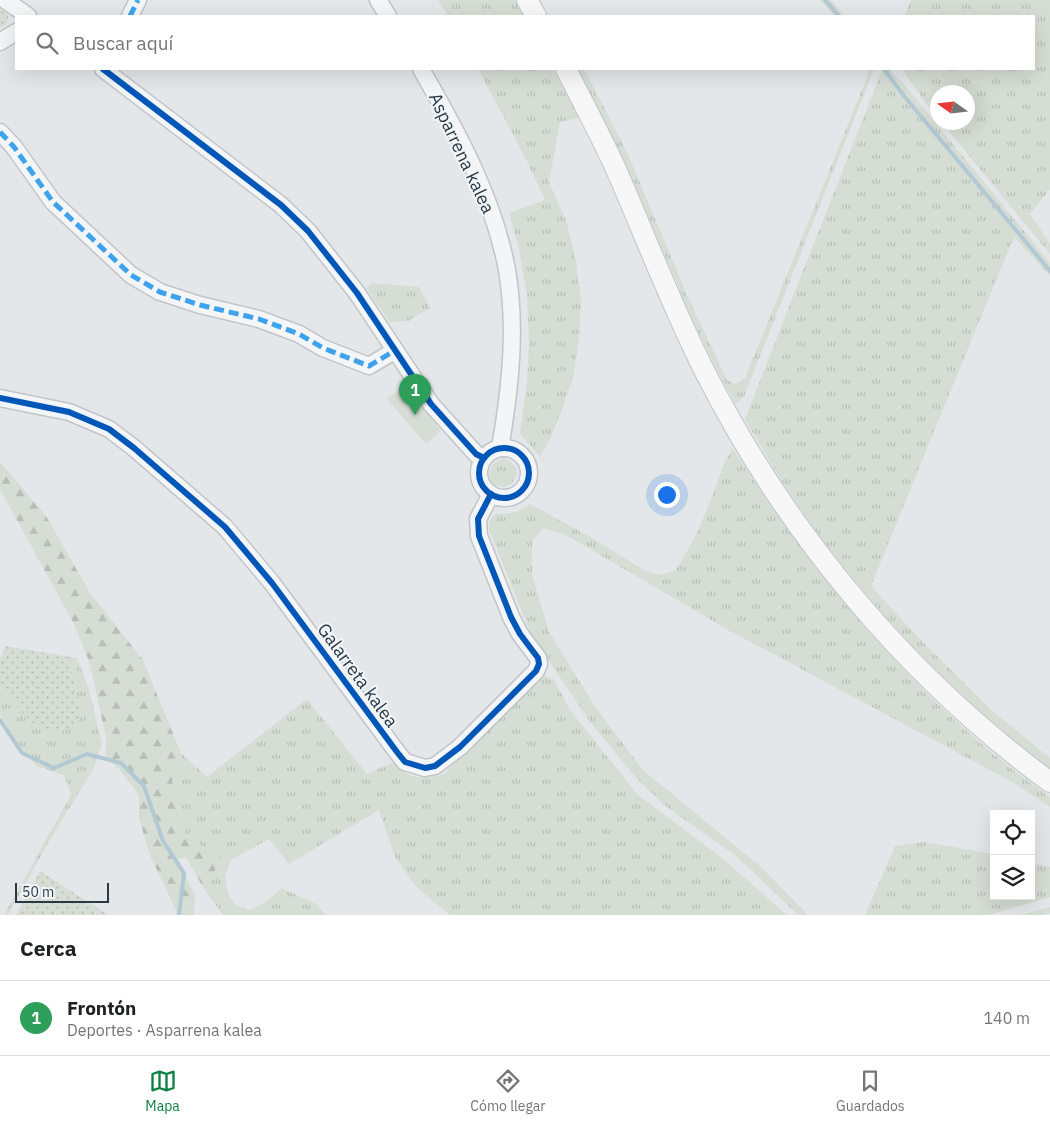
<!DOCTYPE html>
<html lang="es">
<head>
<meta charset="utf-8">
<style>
	body { margin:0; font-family:"IBM Plex Sans",sans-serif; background:#f6f6f6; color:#202124 }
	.controls { position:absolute; right:15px; bottom:15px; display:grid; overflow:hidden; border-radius:0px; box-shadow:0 5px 20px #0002 }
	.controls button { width:45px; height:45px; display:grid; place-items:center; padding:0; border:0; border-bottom:1px solid #e0e0e0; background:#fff; color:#202124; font:25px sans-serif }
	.compass { position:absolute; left:930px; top:85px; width:45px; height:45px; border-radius:50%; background:#fff; box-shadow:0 5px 20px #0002; rotate:284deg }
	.scale { position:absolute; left:15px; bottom:12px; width:94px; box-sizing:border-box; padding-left:5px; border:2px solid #293843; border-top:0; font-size:14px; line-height:18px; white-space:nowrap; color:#293843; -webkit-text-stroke:4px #f1f5f8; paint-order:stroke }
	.you { position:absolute; left:666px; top:494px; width:18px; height:18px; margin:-12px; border:4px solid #fff; border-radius:50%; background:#1a73e8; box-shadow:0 0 0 8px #1a73e833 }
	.badge { display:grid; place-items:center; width:32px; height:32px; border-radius:50%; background:#0b8043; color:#fff; font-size:16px; font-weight:700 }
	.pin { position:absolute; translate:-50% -41px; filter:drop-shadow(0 1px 2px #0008) }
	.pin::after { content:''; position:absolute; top:26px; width:18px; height:15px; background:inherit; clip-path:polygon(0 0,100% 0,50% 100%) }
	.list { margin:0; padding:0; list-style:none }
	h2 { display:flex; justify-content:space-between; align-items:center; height:65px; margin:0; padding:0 20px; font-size:21px }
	h2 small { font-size:16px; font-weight:400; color:#757577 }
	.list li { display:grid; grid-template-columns:32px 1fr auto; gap:15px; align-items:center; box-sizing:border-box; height:75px; padding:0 20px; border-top:1px solid #e0e0e0 }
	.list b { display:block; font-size:19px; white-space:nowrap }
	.list p { margin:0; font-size:16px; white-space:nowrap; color:#757577 }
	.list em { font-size:16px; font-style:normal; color:#757577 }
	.icon { flex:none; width:28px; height:28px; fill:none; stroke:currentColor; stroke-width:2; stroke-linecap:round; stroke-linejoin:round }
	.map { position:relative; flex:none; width:1050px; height:915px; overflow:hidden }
	.search { position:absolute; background:#fff; box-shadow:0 5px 20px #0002; left:15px; right:15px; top:15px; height:55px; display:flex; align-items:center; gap:12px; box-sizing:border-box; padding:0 18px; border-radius:0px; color:#757577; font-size:19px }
	.sheet { height:140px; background:#fff }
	nav { display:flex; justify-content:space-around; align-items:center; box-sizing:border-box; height:70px; border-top:1px solid #e0e0e0; background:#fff; font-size:14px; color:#757577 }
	nav a { display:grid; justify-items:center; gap:2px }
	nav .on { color:#0b8043 }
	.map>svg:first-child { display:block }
	.grass { fill:url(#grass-tufts) }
	.forest { fill:url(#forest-firs) }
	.garden { fill:url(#garden-dots) }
	.pitch { fill:#d6ddd4 }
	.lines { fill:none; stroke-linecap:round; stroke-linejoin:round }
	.stream { stroke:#b2c9d4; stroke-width:4 }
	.minor-casing { stroke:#c2c5c7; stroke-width:19 }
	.major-casing { stroke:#bfc4c7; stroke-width:22 }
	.minor { stroke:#f3f5f6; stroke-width:16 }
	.major { stroke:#f7f7f7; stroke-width:20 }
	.quiet { stroke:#3ea3ec; stroke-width:5; stroke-dasharray:10 5; stroke-linecap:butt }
	.cycleway-casing { stroke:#f1f5f8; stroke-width:9 }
	.cycleway { stroke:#0057b8; stroke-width:6 }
	.labels { text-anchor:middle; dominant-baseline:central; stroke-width:4; stroke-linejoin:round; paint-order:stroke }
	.street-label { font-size:18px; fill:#293843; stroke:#f1f5f8 }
</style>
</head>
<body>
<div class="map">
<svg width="1050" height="915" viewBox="0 0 1050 915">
	<defs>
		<pattern id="grass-tufts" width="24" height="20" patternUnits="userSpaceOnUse" patternTransform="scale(1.25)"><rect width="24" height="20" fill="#d6ddd4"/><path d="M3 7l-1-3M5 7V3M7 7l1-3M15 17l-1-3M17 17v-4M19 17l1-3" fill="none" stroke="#b8beb7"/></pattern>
		<pattern id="forest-firs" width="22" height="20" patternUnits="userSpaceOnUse" patternTransform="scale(1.25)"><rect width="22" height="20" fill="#d6ddd4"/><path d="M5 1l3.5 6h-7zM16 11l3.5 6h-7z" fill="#b8beb7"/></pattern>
		<pattern id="garden-dots" width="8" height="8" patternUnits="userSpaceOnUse" patternTransform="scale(1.25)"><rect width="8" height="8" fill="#d6ddd4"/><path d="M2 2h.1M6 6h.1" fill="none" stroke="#b8beb7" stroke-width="1.8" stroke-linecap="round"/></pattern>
	</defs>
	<rect width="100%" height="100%" fill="#e4e7e9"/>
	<!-- grass -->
	<g class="grass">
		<polygon points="438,0 514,0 524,16 448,16"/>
		<polygon points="820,0 831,0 845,16 834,16"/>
		<polygon points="911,0 1050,0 1050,189 1030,214 1050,244 1050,254 942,123 968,122 968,92 938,92 937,117 922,98 902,69 1034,69 1034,16 904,16"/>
		<polygon points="478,69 553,69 579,118 560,122 549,182 566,220 576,261 581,299 579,339 573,378 562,410 550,439 540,457 520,434 527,382 529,342 527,296 519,249 509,213 545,200 526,159"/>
		<path d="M578 69H584L627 152 688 297 727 380 736 384 745 378 868 75V69H874L744 396 736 404C704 351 681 292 656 235 632 178 606 123 578 69Z"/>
		<path d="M882 70H890L903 83 1050 263V276L1014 237 937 424 871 586 917 636 990 709 1050 758V769C967 707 891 629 827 546 796 506 770 462 745 419Z"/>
		<polygon points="372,283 419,287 430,308 408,321 390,322 366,288"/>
		<path d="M733 449C818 581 920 705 1050 797V807L1012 782 732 632 564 534 544 528 532 541V574L549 632 596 708 643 770 761 867 808 915H798L735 855 664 805 638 780 590 722 531 634 489 529C490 510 498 515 512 513 518 512 525 508 530 504L594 539 645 571 659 575 674 571C692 548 704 518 714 491 720 476 723 462 733 449Z"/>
		<path d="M504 458 511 462 517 469 516 476 512 484 503 487 492 484C486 471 491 463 504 458Z"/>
		<polygon points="65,656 77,658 88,686 102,744 94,768 48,843 8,915 4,915 71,795 64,775 36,766 15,742 0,715 0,688 31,722 82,716 71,668"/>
		<path d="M544 675 554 680 570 710 637 794 722 858 787 915H450L416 887 395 857 379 810 289 864 269 839 231 860 225 875 228 895 237 906 250 910 266 902 282 888 316 904 326 915H223L204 889 214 872 204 848 185 833 172 780 181 753 207 777 307 699 367 774 393 762C407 779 424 780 444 774Z"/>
		<polygon points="925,842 994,854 994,896 1031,896 1031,862 1050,867 1050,897 989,915 865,915 895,846"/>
		<polygon points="1050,907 1050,913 1041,915 1020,915"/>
	</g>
	<!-- forest -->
	<polygon class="forest" points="0,462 46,516 90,593 143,660 181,753 172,780 185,833 204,848 222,850 214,872 204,889 186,857 178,859 195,896 194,915 176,915 176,910 151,858 139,819 139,795 119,769 106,758 106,738 90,664 74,624 0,489"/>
	<!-- garden -->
	<g class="garden">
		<path d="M0 8C11 15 11 21 0 28Z"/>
		<polygon points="5,646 65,656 71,668 82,716 72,729 51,732 31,722 0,688 0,657 2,657"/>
		<polygon points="40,871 108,915 16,915"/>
	</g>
	<!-- pitch -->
	<polygon class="pitch" points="405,386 441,431 426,444 387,399"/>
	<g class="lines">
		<!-- stream -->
		<g class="stream">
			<polyline points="825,0 839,16"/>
			<polyline points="884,69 904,96 1050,271"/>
			<polyline points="0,720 22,753 54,768 87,754 121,763 144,786 163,841 184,873 179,915"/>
		</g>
		<!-- minor casing -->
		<g class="minor-casing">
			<g id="minor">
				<polyline points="5,0 28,16"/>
				<polyline points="378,0 388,16"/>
				<polyline points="130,16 138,0"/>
				<polyline points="0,42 16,32"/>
				<polyline points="103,69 281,205 308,231 357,293 431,404 476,454 484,458"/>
				<path d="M421 69C457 131 494 199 507 270 517 329 510 390 500 448"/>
				<polyline points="0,132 14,147 53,202 131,275 160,292 200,305 259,319 299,334 323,348 369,366 394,351"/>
				<polyline points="0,398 69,412 109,429 134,448 225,527 272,583 397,752 405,762 425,768 435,766 460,747 536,671 539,664 538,658 520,634 511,617 479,536 478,519 491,494"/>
				<circle cx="504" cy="473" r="25"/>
			</g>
		</g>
		<!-- major casing -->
		<g class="major-casing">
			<g id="major">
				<polyline points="527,0 536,16"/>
				<path d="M566 69C582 101 600 134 615 167 645 235 671 305 705 372 786 532 906 676 1050 782"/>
			</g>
		</g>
		<!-- minor -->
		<use href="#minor" class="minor"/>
		<!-- major -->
		<use href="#major" class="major"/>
		<!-- quiet -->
		<g class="quiet">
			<polyline points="130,16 138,0"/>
			<polyline points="0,132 14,147 53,202 131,275 160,292 200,305 259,319 299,334 323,348 369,366 394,351"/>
		</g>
		<!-- cycleway casing -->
		<g class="cycleway-casing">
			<g id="cycleway">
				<polyline points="103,69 281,205 308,231 357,293 431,404 476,454 484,458"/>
				<polyline points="0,398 69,412 109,429 134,448 225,527 272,583 397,752 405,762 425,768 435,766 460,747 536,671 539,664 538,658 520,634 511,617 479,536 478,519 491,494"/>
				<circle cx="504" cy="473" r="25"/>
			</g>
		</g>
		<!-- cycleway -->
		<use href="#cycleway" class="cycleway"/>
	</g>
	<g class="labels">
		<!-- street labels -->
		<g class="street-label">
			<text transform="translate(462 153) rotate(65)">Asparrena kalea</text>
			<text transform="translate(358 675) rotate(54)">Galarreta kalea</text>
		</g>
	</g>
</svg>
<div class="controls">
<button><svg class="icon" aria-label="locate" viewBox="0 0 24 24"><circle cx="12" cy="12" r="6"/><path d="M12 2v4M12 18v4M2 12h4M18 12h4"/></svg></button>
<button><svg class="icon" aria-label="layers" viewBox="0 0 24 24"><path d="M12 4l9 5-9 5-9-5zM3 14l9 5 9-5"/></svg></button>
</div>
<svg class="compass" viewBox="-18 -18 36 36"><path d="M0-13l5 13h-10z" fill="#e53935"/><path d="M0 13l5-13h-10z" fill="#757577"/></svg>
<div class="scale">50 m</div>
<div class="you"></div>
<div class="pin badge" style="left:415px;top:415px;background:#2e9e5b">1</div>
<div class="search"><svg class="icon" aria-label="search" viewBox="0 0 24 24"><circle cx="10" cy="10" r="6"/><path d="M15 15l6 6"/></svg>Buscar aquí</div>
</div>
<section class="sheet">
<h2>Cerca<small></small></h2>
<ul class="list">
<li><span class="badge" style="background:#2e9e5b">1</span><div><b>Frontón</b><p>Deportes · Asparrena kalea</p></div><em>140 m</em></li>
</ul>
</section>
<nav>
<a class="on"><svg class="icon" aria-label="map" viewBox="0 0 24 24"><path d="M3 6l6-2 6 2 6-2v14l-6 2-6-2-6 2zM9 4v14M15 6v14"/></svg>Mapa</a>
<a><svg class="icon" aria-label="directions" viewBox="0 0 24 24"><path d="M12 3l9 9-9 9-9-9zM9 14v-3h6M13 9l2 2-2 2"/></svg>Cómo llegar</a>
<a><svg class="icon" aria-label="saved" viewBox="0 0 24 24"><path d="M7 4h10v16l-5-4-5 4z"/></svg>Guardados</a>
</nav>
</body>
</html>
